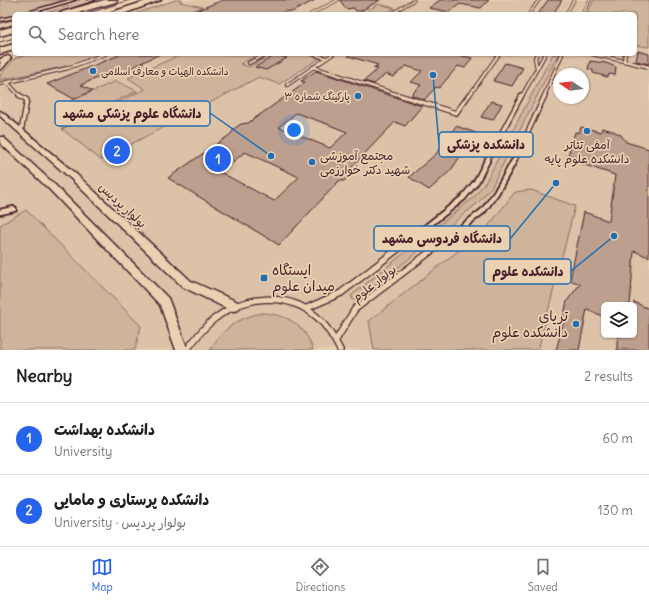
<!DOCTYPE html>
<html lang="en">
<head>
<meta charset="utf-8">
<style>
	body { margin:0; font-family:Delius,"Playpen Sans Arabic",sans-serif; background:#f6f6f6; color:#202124 }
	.controls { position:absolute; right:12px; bottom:12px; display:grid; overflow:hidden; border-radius:6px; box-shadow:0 1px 3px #0004 }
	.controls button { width:36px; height:36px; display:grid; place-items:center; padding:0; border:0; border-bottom:1px solid #e0e0e0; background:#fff; color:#202124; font:20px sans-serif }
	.compass { position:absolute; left:553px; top:68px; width:36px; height:36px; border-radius:50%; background:#fff; box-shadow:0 1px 3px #0004; rotate:283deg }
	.you { position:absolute; left:294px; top:130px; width:14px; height:14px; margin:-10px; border:3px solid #fff; border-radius:50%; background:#1a73e8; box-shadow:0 0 0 6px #1a73e833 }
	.badge { display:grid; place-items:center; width:26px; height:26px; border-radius:50%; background:#2563eb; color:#fff; font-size:13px; font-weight:700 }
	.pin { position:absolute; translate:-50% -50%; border:2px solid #fff; box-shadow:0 1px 4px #0006 }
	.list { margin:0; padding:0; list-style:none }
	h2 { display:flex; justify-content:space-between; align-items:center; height:52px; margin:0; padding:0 16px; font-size:17px }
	h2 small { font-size:13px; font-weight:400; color:#757577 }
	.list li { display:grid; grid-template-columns:26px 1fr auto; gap:12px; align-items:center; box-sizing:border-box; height:72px; padding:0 16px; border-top:1px solid #e0e0e0 }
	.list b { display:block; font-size:15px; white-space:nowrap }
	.list p { margin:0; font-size:13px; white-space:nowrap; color:#757577 }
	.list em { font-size:13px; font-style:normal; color:#757577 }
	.icon { flex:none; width:22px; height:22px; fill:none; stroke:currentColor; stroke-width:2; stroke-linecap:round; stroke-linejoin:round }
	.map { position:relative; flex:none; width:649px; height:350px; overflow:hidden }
	.search { position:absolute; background:#fff; box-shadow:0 1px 3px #0004; left:12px; right:12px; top:12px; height:44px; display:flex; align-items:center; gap:10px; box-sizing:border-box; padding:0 14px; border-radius:6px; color:#757577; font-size:15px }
	.sheet { height:196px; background:#fff }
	nav { display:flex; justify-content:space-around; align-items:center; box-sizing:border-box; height:56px; border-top:1px solid #e0e0e0; background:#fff; font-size:11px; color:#757577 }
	nav a { display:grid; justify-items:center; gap:2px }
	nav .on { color:#2563eb }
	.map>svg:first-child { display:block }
	.built { fill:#dcc2a7; fill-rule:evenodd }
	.green { fill:#cfb49c; stroke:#8c6a64 }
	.building { fill:#bd9f8d; stroke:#4a1f2b; fill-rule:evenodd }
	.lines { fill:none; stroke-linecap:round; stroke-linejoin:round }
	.lane-far4-casing { stroke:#4a1f2b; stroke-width:3.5 }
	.lane-far3-casing { stroke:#4a1f2b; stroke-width:4.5 }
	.lane-far2-casing { stroke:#4a1f2b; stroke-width:6 }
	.lane-far1-casing { stroke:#4a1f2b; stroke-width:8 }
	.lane-casing { stroke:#4a1f2b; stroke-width:8 }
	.street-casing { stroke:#4a1f2b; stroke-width:3 }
	.highway-casing { stroke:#4a1f2b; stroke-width:3 }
	.lane-far4 { stroke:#ead1b2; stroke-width:2 }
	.lane-far3 { stroke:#ead1b2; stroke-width:2.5 }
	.lane-far2 { stroke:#ead1b2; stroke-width:3.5 }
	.lane-far1 { stroke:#ead1b2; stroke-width:4.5 }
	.lane { stroke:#ead1b2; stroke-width:5.5 }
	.street { fill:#ead1b2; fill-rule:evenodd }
	.highway { fill:#ead1b2; fill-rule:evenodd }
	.tram { stroke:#4a1f2b; stroke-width:1 }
	.poi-dot { fill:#1f6fb2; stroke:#ead1b2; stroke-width:1.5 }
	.labels { text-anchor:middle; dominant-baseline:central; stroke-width:3.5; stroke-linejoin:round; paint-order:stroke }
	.far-poi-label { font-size:10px; fill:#4a1f2b; stroke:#ead1b2; text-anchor:start }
	.poi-label { font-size:12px; fill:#4a1f2b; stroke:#ead1b2 }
	.street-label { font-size:12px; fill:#4a1f2b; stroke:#ead1b2 }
	.near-poi-label { font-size:14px; fill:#4a1f2b; stroke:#ead1b2; text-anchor:start }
	.leader { fill:none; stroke:#1f6fb2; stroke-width:1.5 }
	.callout-dot { fill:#1f6fb2; stroke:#ead1b2; stroke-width:1.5 }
	.callout { fill:#ead1b2; stroke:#1f6fb2; stroke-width:1.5 }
	.callout-label { font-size:13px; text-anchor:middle; font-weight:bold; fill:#4a1f2b }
</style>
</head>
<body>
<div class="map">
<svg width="649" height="350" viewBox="0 0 649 350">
	<rect width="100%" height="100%" fill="#ead1b2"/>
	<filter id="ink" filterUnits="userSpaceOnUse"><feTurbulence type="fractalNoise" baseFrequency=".025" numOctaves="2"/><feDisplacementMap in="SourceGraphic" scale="8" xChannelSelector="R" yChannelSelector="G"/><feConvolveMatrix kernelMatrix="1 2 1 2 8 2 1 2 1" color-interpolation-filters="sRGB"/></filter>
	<g filter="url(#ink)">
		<!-- built -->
		<path class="built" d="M174 0H649V350H0V73H2L17 54H635V14H132ZM559 74H583V98H559ZM604 305H634V335H604Z"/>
		<!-- green -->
		<g class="green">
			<polygon points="0,0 68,0 0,19"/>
			<polygon points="175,0 183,0 180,2 203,7 191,11 199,14 134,14"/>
			<polygon points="594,0 649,0 649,47 635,45 635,14 587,14"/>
			<polygon points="378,4 395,8 385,14 364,13"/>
			<polygon points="29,54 101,54 73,65 0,80 0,74 2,74 14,59"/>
			<polygon points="182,54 259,54 240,64 249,67 273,54 308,54 320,58 279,84 259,77 101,160 62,129 145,89 128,78"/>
			<polygon points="553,54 558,54 492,186 479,202 358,300 353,300 351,296 353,294 473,198 485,183"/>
			<polygon points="116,81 137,91 78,119 57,107"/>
			<polygon points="531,190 575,206 538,350 374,350 369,321 486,229 515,192"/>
			<polygon points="26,210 141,326 135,350 0,350 0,225"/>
			<path d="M263 313C289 315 305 325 313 350H210C222 329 239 317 263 313Z"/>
		</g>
		<!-- building -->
		<g class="building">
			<polygon points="223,0 315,0 292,12 286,11 280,14 188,14"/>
			<polygon points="340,0 380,0 361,11 356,11 354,8 346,9"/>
			<polygon points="440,0 489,0 481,8 460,4 449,12 429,8"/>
			<polygon points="548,0 562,0 553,14 538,14"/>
			<polygon points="638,51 649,54 649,64 636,61"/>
			<polygon points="122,54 160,54 120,73 110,76 106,74 81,85 92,91 74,99 47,84"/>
			<polygon points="348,54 455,54 472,58 465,68 458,66 439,88 436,87 424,100 411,95 421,85 411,82 422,71 406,66 393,77 386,74 374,84 364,81 378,69 373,68 378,65 348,56"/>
			<polygon points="276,55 287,58 266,70 255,67"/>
			<polygon points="590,61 606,63 616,67 615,75 609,74 608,77 593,73 593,70 588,69"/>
			<polygon points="505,63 523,68 512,86 493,81"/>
			<path d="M316 71 422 106 405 126 395 122 349 170V175L344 181H339L279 245 168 178 231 134 234 129 241 124 248 123 298 88 305 82 301 81ZM296 113 327 124 347 132 330 148 279 127ZM245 152 299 177 274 201 220 172Z"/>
			<polygon points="491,101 502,104 493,120 481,117"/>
			<polygon points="456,126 476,133 451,170 429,190 409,177 436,154"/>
			<polygon points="581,127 601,132 602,128 613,131 621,135 626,142 649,149 649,257 634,251 630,305 604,305 604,317 587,309 579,350 556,350 564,321 563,320 567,301 580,284 570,280 584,212 609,221 615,175 567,159 575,132 579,133"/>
			<polygon points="634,302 649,309 649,350 617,350 617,340 620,335 634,335"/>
		</g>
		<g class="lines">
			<!-- lane-far4 casing -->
			<g class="lane-far4-casing">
				<g id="lane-far4">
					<polyline points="396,11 414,0"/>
					<polyline points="37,14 85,0"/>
					<polyline points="311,14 338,0"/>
					<polyline points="392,14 396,11 409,14"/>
					<polyline points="529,14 539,0"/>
					<polyline points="566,14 574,0"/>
					<polyline points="583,14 590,0"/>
					<polyline points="0,25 14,21"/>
				</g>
			</g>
			<!-- lane-far3 casing -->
			<g class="lane-far3-casing">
				<g id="lane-far3">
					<polyline points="313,54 326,58"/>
					<polyline points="537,54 535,58 537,68"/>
					<polyline points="592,54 624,61 625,54"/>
					<polyline points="624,61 649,67"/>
					<polyline points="249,63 267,54"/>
					<polyline points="313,67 402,96"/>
					<polyline points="7,82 20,96"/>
					<polyline points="0,84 68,68 105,54"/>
					<polyline points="287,85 333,54"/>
					<polyline points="469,96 499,54"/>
					<polyline points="522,96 545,54"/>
					<polyline points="544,96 562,54"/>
				</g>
			</g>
			<!-- lane-far2 casing -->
			<g class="lane-far2-casing">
				<g id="lane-far2">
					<polyline points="19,95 27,100 21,132"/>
					<polyline points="399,95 456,113"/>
					<polyline points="456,113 469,95"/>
					<polyline points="486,162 522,95"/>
					<polyline points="514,162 545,95"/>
				</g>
			</g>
			<!-- lane-far1 casing -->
			<g class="lane-far1-casing">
				<g id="lane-far1">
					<polyline points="0,212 14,209"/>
					<polyline points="402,246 463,198 476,182 487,161"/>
					<polyline points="438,246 483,211 496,193 514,161"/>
				</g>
			</g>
			<!-- lane casing -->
			<g class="lane-casing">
				<g id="lane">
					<polyline points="307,308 341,293 403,245"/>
					<polyline points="336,340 355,309 439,245"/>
					<path d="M187 350C195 339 203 328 213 320 243 295 287 291 317 317 327 326 334 338 340 350"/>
				</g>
			</g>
			<!-- street casing -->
			<g class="street-casing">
				<g id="street">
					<polygon points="69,0 75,0 28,14 21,14"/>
					<polygon points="89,0 95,0 50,14 44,14"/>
					<polygon points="14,16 14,18 0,21 0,19"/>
					<polygon points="14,22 14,24 0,28 0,26"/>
					<polygon points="8,56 11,58 2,69 0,70 0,64 2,62 0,63 0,59"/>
					<polygon points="0,111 2,112 76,174 191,281 238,302 240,306 238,310 234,311 230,310 183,287 70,178 0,116"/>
					<polygon points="0,137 3,137 55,185 168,298 188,350 176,350 160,305 49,189 0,143"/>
				</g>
			</g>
			<!-- highway casing -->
			<g class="highway-casing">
				<g id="highway">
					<polygon points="104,0 117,0 116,2 74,14 61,14 62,12"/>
					<polygon points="149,0 161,0 123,14 111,14 112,12"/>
					<polygon points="14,26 14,32 0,36 0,30"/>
					<polygon points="14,44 14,50 0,54 0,48"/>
				</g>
			</g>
			<!-- lane-far4 -->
			<use href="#lane-far4" class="lane-far4"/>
			<!-- lane-far3 -->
			<use href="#lane-far3" class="lane-far3"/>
			<!-- lane-far2 -->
			<use href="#lane-far2" class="lane-far2"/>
			<!-- lane-far1 -->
			<use href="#lane-far1" class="lane-far1"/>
			<!-- lane -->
			<use href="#lane" class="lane"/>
			<!-- street -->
			<use href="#street" class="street"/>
			<!-- highway -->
			<use href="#highway" class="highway"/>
			<!-- tram -->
			<g class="tram">
				<polyline points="85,14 130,0"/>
				<polyline points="0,42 14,38"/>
			</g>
		</g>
	</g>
	<!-- markers -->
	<g class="poi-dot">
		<circle cx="93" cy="71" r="4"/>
		<circle cx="358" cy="96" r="4"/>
		<circle cx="587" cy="131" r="4"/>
		<circle cx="312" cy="162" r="4"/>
		<rect x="260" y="274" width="8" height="8" rx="2"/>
		<circle cx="576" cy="324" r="4"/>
	</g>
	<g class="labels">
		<!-- far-poi labels -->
		<g class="far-poi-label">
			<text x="101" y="71">دانشکده الهیات و معارف اسلامی</text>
			<text x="350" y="96" text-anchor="end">پارکینگ شماره ۳</text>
		</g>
		<!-- poi labels -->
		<g class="poi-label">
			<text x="587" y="144">آمفی تئاتر<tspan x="587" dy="14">دانشکده علوم پایه</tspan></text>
			<text x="320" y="155" text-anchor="start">مجتمع آموزشی<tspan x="320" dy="14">شهید دکتر خوارزمی</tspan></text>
		</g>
		<!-- street labels -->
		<g class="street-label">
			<text transform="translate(123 205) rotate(43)">بولوار پردیس</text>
			<text transform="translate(374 283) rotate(-38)">بولوار علوم</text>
		</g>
		<!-- near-poi labels -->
		<g class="near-poi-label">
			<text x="272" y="270">ایستگاه<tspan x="272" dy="16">میدان علوم</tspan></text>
			<text x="568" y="316" text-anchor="end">تریای<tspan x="568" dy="16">دانشکده علوم</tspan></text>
		</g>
	</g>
	<!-- callouts -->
	<path class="leader" d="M271 156L210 113M433 75L439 145M556 183L510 239M614 236L571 271"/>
	<g class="callout-dot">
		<circle cx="271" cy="156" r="4"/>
		<circle cx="433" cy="75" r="4"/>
		<circle cx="556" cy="183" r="4"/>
		<circle cx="614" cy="236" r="4"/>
	</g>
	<g class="callout">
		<rect x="55" y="101" width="155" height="25" rx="4"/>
		<rect x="439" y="132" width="94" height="25" rx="4"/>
		<rect x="374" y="226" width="136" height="25" rx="4"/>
		<rect x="484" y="259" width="87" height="25" rx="4"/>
	</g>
	<g class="callout-label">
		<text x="132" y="118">دانشگاه علوم پزشکی مشهد</text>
		<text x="486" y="149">دانشکده پزشکی</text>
		<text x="442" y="243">دانشگاه فردوسی مشهد</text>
		<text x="528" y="276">دانشکده علوم</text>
	</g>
</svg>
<div class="controls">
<button><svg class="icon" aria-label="layers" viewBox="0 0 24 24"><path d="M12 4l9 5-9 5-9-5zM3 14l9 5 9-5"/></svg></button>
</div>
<svg class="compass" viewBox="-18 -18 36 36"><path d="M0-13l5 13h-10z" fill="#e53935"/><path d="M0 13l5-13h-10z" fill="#757577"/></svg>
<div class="you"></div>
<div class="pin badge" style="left:218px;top:159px">1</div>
<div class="pin badge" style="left:117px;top:151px">2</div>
<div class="search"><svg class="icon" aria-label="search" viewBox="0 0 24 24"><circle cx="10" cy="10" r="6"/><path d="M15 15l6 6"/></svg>Search here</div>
</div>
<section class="sheet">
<h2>Nearby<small>2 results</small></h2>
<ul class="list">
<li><span class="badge">1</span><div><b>دانشکده بهداشت</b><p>University</p></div><em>60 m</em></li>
<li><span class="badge">2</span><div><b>دانشکده پرستاری و مامایی</b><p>University · بولوار پردیس</p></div><em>130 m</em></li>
</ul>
</section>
<nav>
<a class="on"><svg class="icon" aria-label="map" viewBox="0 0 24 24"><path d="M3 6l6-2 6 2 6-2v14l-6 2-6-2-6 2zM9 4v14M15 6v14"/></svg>Map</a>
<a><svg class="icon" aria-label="directions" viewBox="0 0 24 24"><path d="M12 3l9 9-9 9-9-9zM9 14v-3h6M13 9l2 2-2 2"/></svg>Directions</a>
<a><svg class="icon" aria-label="saved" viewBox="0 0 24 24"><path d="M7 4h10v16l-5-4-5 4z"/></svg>Saved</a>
</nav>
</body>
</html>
